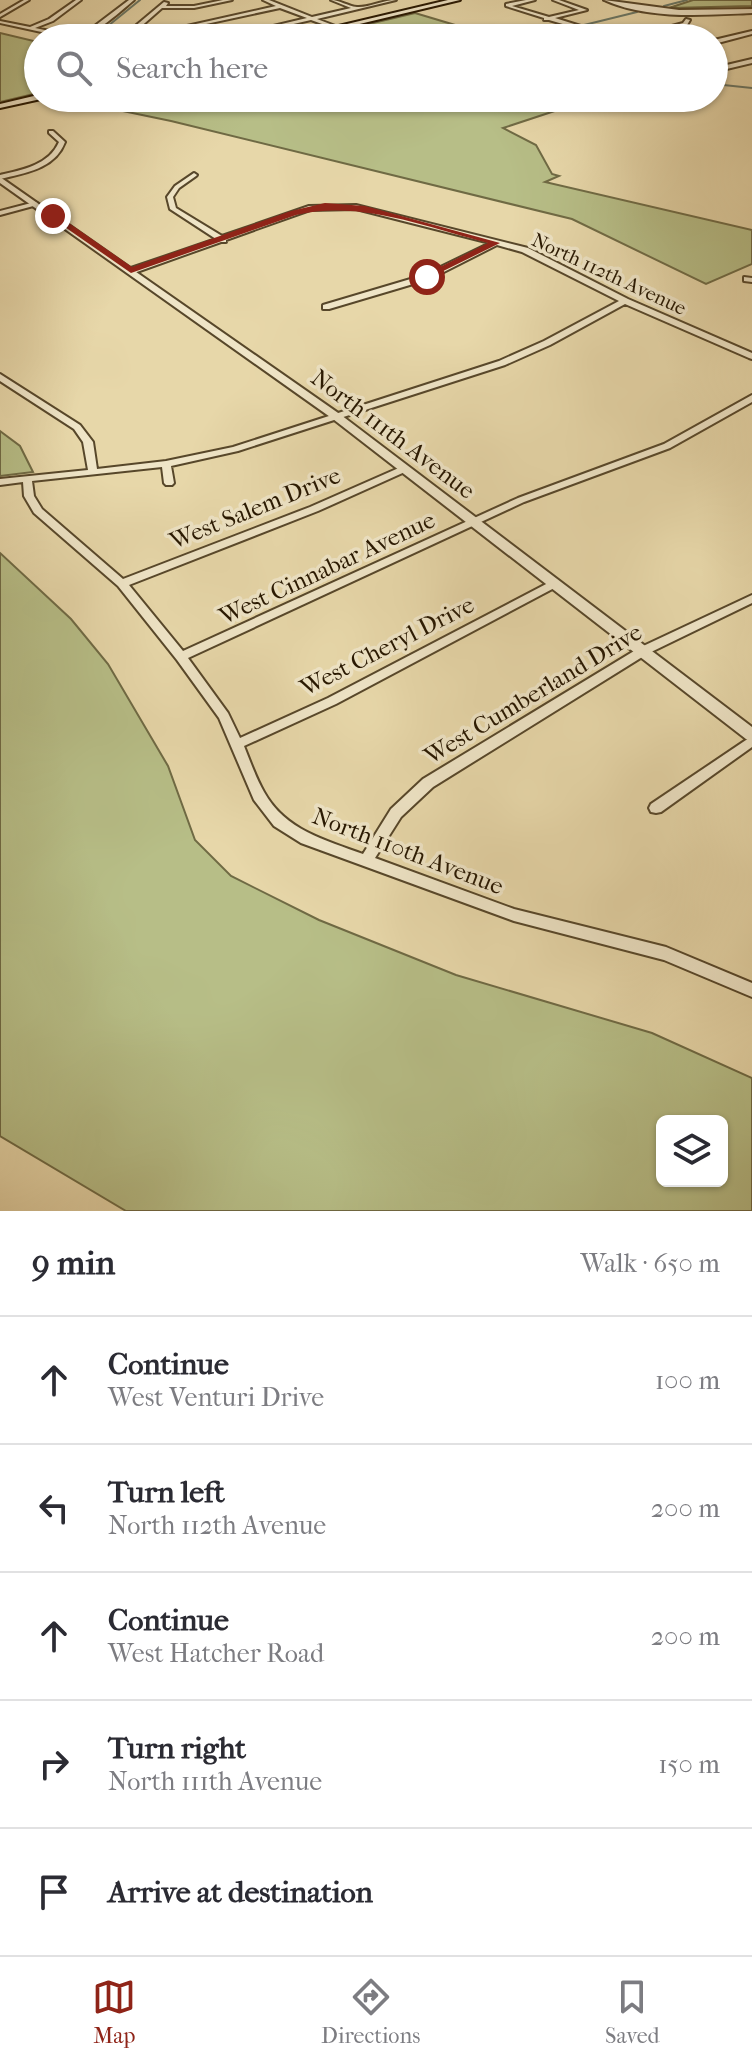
<!DOCTYPE html>
<html lang="en">
<head>
<meta charset="utf-8">
<style>
	body { margin:0; font-family:"IM FELL French Canon",serif; background:#f7f7f7; color:#2b2b33 }
	.controls { position:absolute; right:24px; bottom:24px; display:grid; overflow:hidden; border-radius:12px; box-shadow:0 2px 6px #0004 }
	.controls button { width:72px; height:72px; display:grid; place-items:center; padding:0; border:0; border-bottom:2px solid #e1e1e2; background:#fff; color:#2b2b33; font:40px sans-serif }
	.stop { position:absolute; width:24px; height:24px; margin:-18px; border:6px solid #8f2418; border-radius:50%; background:#fff }
	.stop.end { background:#8f2418; border-color:#fff; box-shadow:0 2px 8px #0008 }
	.list { margin:0; padding:0; list-style:none }
	h2 { display:flex; justify-content:space-between; align-items:center; height:104px; margin:0; padding:0 32px; font-size:34px }
	h2 small { font-size:26px; font-weight:400; color:#7c7c81 }
	.list li { display:grid; grid-template-columns:52px 1fr auto; gap:24px; align-items:center; box-sizing:border-box; height:128px; padding:0 32px; border-top:2px solid #e1e1e2 }
	.list b { display:block; font-size:30px; white-space:nowrap }
	.list p { margin:0; font-size:26px; white-space:nowrap; color:#7c7c81 }
	.list em { font-size:26px; font-style:normal; color:#7c7c81 }
	.icon { flex:none; width:44px; height:44px; fill:none; stroke:currentColor; stroke-width:2; stroke-linecap:round; stroke-linejoin:round }
	.map { position:relative; flex:none; width:752px; height:1211px; overflow:hidden }
	.search { position:absolute; background:#fff; box-shadow:0 2px 6px #0004; left:24px; right:24px; top:24px; height:88px; display:flex; align-items:center; gap:20px; box-sizing:border-box; padding:0 28px; border-radius:44px; color:#7c7c81; font-size:30px }
	.sheet { height:744px; background:#fff }
	nav { display:flex; justify-content:space-around; align-items:center; box-sizing:border-box; height:112px; border-top:2px solid #e1e1e2; background:#fff; font-size:22px; color:#7c7c81 }
	nav a { display:grid; justify-items:center; gap:4px }
	nav .on { color:#8f2418 }
	.map>svg:first-child { display:block }
	.green { fill:#b7be87; stroke:#6f6a44; stroke-width:2; fill-rule:evenodd }
	.lines { fill:none; stroke-linecap:round; stroke-linejoin:round }
	.stream { stroke:#6a7867; stroke-width:2 }
	.minor-casing { stroke:#57472a; stroke-width:4 }
	.tertiary-casing { stroke:#57472a; stroke-width:4 }
	.secondary-casing { stroke:#271700; stroke-width:4 }
	.minor { fill:#efe5c7; fill-rule:evenodd }
	.tertiary { fill:#efe5c7; fill-rule:evenodd }
	.secondary { fill:#efe5c7; fill-rule:evenodd }
	.route { fill:#8f2418 }
	.labels { text-anchor:middle; dominant-baseline:central; stroke-width:7; stroke-linejoin:round; paint-order:stroke }
	.far-street-label { font-size:20px; fill:#271700; stroke:#efe5c7 }
	.street-label { font-size:24px; fill:#271700; stroke:#efe5c7 }
</style>
</head>
<body>
<div class="map">
<svg width="752" height="1211" viewBox="0 0 752 1211">
	<rect width="100%" height="100%" fill="#e7d7a9"/>
	<filter id="stains"><feTurbulence type="fractalNoise" baseFrequency=".0025" numOctaves="4"/><feColorMatrix values="0 0 0 0 .2 0 0 0 0 .09 0 0 0 0 .02 0 0 0 .5 -.17"/></filter>
	<radialGradient id="worn" r=".72"><stop offset=".6" stop-color="#630" stop-opacity="0"/><stop offset="1" stop-color="#630" stop-opacity=".3"/></radialGradient>
	<!-- green -->
	<g class="green">
		<polygon points="693,0 752,0 752,6 669,8"/>
		<polygon points="415,13 455,25 471,38 310,38"/>
		<polygon points="0,33 38,42 38,93 0,102"/>
		<polygon points="594,98 503,128 536,145 552,174 559,176 545,182 752,230 752,264 706,284 572,219 171,121 65,99"/>
		<polygon points="0,431 20,446 33,472 0,476"/>
		<path d="M0 553 71 619 108 664 168 766 195 840 231 876 319 920 456 975 652 1033 752 1078V1211H126L0 1136ZM662 1121H722V1181H662Z"/>
	</g>
	<g class="lines">
		<!-- stream -->
		<g class="stream">
			<polyline points="664,6 687,0"/>
			<polyline points="580,26 637,12"/>
			<polyline points="574,30 571,34 575,38"/>
			<polyline points="87,38 103,30 140,0"/>
			<polyline points="714,84 752,88"/>
		</g>
		<!-- minor casing -->
		<g class="minor-casing">
			<g id="minor">
				<polygon points="24,0 29,0 0,17 0,14"/>
				<path d="M76 0H81L53 21 35 28 74 36 92 28 129 0H134C116 15 93 38 69 38L0 23V21L30 27 49 19Z"/>
				<path d="M223 0H232L194 8H162L137 30H169L276 6 263 0H269L312 17 351 8 331 0C340 0 347 6 357 7 368 8 383 0 396 0L317 19 338 27 336 29 311 20 232 38H222L307 18 280 8 169 32H134L127 38H121L164 2 168 3 166 6H194Z"/>
				<polygon points="526,0 535,0 512,6 549,17 579,10 553,0 559,0 587,10 555,18 619,38 611,38 549,20 544,20 544,18 506,6 506,4"/>
				<polygon points="686,19 690,20 687,25 636,38 627,38 683,23"/>
				<polygon points="752,31 752,34 714,44 714,40"/>
				<polygon points="752,59 752,63 714,72 714,68"/>
				<path d="M49 131H53L65 142C55 169 25 173 0 179V175C22 170 49 165 59 142L49 133Z"/>
				<path d="M194 173 197 175 196 176 179 188 173 197 176 208 222 236 309 206 356 205 528 248 628 299 752 353V359L749 358 625 304 550 345 505 365 238 451 171 466 174 483 172 485H166L164 483 162 467 32 481 34 496 42 509 123 579 310 507 401 467H407L409 469 407 471 318 511 129 585 183 651 518 498 664 444 752 395V402L670 448 524 502 188 658 228 713 240 738 328 698 550 582H558L559 584 558 586 336 704 244 746C250 761 256 778 264 792 285 830 325 840 363 854L391 809 423 779 639 648 752 595V603L647 654 433 787 401 817 375 858 514 909 666 947 752 983V997L664 960 514 921 301 843 274 826 254 800 219 718 177 660 118 586 34 513 24 496 23 482 0 485V479L88 470 83 442 74 429 0 381V374L80 425 93 442 97 469 166 461 233 447 499 361 544 341 619 301 522 252 497 245 430 279 329 309H323V305L424 275 490 243 356 209 310 210 226 240V242H221L134 273H128V269L216 239 170 209 167 197 175 186Z"/>
				<polygon points="35,202 37,203 37,205 0,215 0,211"/>
				<polygon points="744,277 752,278 752,282 744,281"/>
				<polygon points="752,736 752,747 661,812 656,813 651,812 649,808 651,804"/>
			</g>
		</g>
		<!-- tertiary casing -->
		<g class="tertiary-casing">
			<g id="tertiary">
				<path d="M604 0 679 10 752 9V13C705 15 648 20 604 0Z"/>
				<polygon points="0,177 341,415 752,727 752,741 746,739 333,419 0,183"/>
			</g>
		</g>
		<!-- secondary casing -->
		<g class="secondary-casing">
			<g id="secondary">
				<polygon points="448,0 460,0 301,38 288,38"/>
				<polygon points="38,95 41,99 0,108 0,104"/>
			</g>
		</g>
		<!-- minor -->
		<use href="#minor" class="minor"/>
		<!-- tertiary -->
		<use href="#tertiary" class="tertiary"/>
		<!-- secondary -->
		<use href="#secondary" class="secondary"/>
	</g>
	<!-- route -->
	<path class="route" d="M325 203 365 206 500 243 427 279 424 275 488 243C425 227 361 200 296 215L131 273 49 216 56 214 132 267 291 211Z"/>
	<g class="labels">
		<!-- far-street labels -->
		<g class="far-street-label">
			<text transform="translate(609 274) rotate(25)">North 112th Avenue</text>
		</g>
		<!-- street labels -->
		<g class="street-label">
			<text transform="translate(393 434) rotate(37)">North 111th Avenue</text>
			<text transform="translate(255 508) rotate(-22)">West Salem Drive</text>
			<text transform="translate(327 568) rotate(-25)">West Cinnabar Avenue</text>
			<text transform="translate(387 646) rotate(-27)">West Cheryl Drive</text>
			<text transform="translate(533 694) rotate(-31)">West Cumberland Drive</text>
			<text transform="translate(408 851) rotate(21)">North 110th Avenue</text>
		</g>
	</g>
	<rect width="100%" height="100%" filter="url(#stains)"/>
	<rect width="100%" height="100%" fill="url(#worn)"/>
</svg>
<div class="controls">
<button><svg class="icon" aria-label="layers" viewBox="0 0 24 24"><path d="M12 4l9 5-9 5-9-5zM3 14l9 5 9-5"/></svg></button>
</div>
<div class="stop" style="left:427px;top:277px"></div>
<div class="stop end" style="left:53px;top:216px"></div>
<div class="search"><svg class="icon" aria-label="search" viewBox="0 0 24 24"><circle cx="10" cy="10" r="6"/><path d="M15 15l6 6"/></svg>Search here</div>
</div>
<section class="sheet">
<h2>9 min<small>Walk · 650 m</small></h2>
<ul class="list">
<li><svg class="icon" aria-label="ahead" viewBox="0 0 24 24"><path d="M12 20V5M6 11l6-6 6 6"/></svg><div><b>Continue</b><p>West Venturi Drive</p></div><em>100 m</em></li>
<li><svg class="icon" aria-label="left" viewBox="0 0 24 24"><path d="M17 20v-9H6M10 6l-5 5 5 5"/></svg><div><b>Turn left</b><p>North 112th Avenue</p></div><em>200 m</em></li>
<li><svg class="icon" aria-label="ahead" viewBox="0 0 24 24"><path d="M12 20V5M6 11l6-6 6 6"/></svg><div><b>Continue</b><p>West Hatcher Road</p></div><em>200 m</em></li>
<li><svg class="icon" aria-label="right" viewBox="0 0 24 24"><path d="M7 20v-9h11M14 6l5 5-5 5"/></svg><div><b>Turn right</b><p>North 111th Avenue</p></div><em>150 m</em></li>
<li><svg class="icon" aria-label="arrive" viewBox="0 0 24 24"><path d="M6 21V4h12l-3 4 3 4H6"/></svg><div><b>Arrive at destination</b></div></li>
</ul>
</section>
<nav>
<a class="on"><svg class="icon" aria-label="map" viewBox="0 0 24 24"><path d="M3 6l6-2 6 2 6-2v14l-6 2-6-2-6 2zM9 4v14M15 6v14"/></svg>Map</a>
<a><svg class="icon" aria-label="directions" viewBox="0 0 24 24"><path d="M12 3l9 9-9 9-9-9zM9 14v-3h6M13 9l2 2-2 2"/></svg>Directions</a>
<a><svg class="icon" aria-label="saved" viewBox="0 0 24 24"><path d="M7 4h10v16l-5-4-5 4z"/></svg>Saved</a>
</nav>
</body>
</html>
